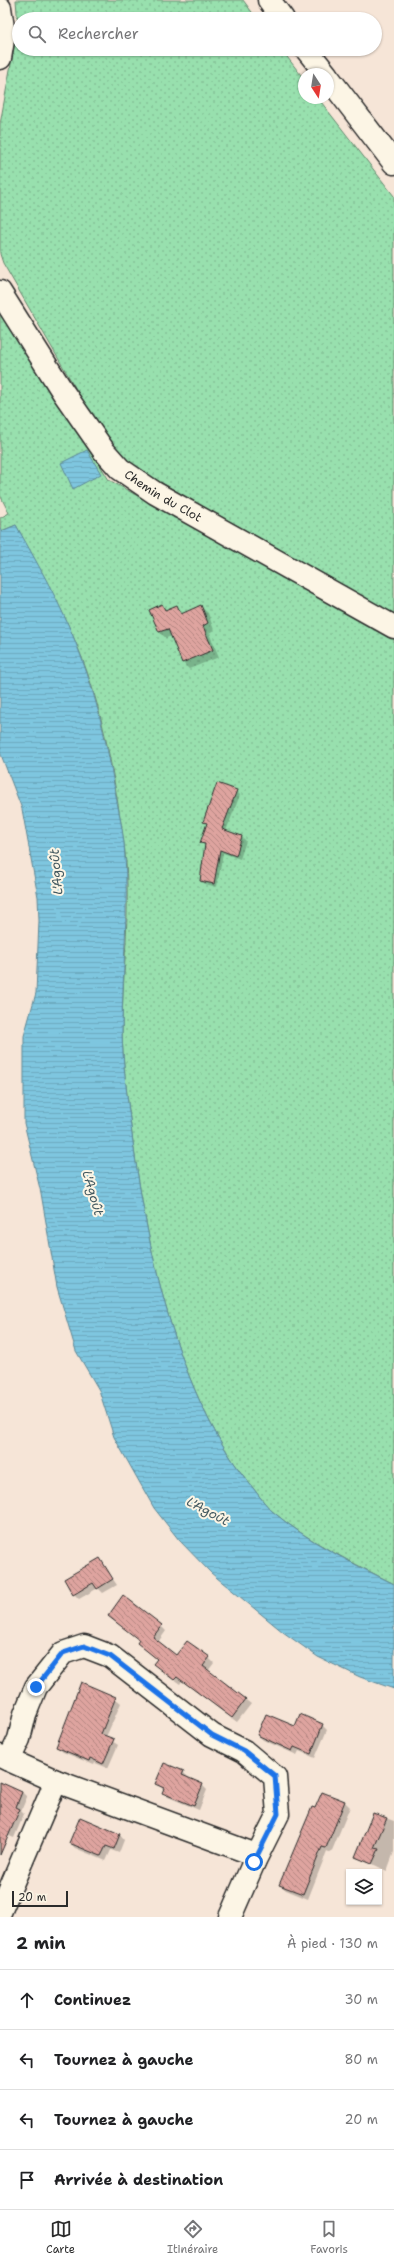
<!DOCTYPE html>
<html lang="fr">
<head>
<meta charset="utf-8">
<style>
	body { margin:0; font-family:"Shantell Sans",sans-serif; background:#f2f2f2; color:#202124 }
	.controls { position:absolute; right:12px; bottom:12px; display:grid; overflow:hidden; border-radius:0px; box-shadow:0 1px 3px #0004 }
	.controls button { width:36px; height:36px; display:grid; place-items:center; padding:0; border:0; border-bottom:1px solid #e0e0e0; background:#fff; color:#202124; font:20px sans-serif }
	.compass { position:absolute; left:298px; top:68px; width:36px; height:36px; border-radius:50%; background:#fff; box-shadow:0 1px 3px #0004; rotate:168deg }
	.scale { position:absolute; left:12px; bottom:10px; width:56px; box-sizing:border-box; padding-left:4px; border:2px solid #2b2b2b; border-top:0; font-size:11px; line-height:14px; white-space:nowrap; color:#2b2b2b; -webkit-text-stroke:3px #fcf5e5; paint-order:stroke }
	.stop { position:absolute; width:12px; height:12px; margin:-9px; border:3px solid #1a73e8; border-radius:50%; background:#fff }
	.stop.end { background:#1a73e8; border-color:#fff; box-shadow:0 1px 4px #0008 }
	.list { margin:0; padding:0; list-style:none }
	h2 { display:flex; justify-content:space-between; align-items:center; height:52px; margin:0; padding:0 16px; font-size:17px }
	h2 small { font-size:13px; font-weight:400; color:#757577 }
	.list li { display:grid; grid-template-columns:26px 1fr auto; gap:12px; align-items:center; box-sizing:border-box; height:60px; padding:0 16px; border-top:1px solid #e0e0e0 }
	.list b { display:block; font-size:15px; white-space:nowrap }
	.list em { font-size:13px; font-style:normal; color:#757577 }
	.icon { flex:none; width:22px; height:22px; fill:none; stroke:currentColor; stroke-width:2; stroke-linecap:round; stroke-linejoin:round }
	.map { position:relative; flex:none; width:394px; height:1917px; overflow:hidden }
	.search { position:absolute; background:#fff; box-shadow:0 1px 3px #0004; left:12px; right:12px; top:12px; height:44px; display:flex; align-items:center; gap:10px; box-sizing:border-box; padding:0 14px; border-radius:22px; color:#757577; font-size:15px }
	.sheet { height:292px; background:#fff }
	nav { display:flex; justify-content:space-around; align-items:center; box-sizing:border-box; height:56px; border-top:1px solid #e0e0e0; background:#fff; font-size:11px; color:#757577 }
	nav a { display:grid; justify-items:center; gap:2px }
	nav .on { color:#2b2b2b }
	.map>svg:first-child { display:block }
	.grass { fill:url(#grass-dots); stroke:#62866c }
	.water { fill:url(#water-rules); stroke:#5d8897 }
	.shadow { fill:#0003 }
	.building { fill:url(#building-back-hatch); stroke:#2b2b2b }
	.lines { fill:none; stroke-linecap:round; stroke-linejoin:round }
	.minor-casing { stroke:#2b2b2b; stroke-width:25 }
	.major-casing { stroke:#2b2b2b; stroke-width:25 }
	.minor { stroke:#fcf5e5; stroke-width:22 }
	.major { stroke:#fcf5e5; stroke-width:22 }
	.route { stroke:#1a73e8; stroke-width:5 }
	.labels { text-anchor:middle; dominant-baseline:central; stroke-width:4; stroke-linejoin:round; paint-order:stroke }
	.street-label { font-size:12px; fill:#2b2b2b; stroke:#fcf5e5 }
	.water-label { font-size:13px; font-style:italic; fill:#445a61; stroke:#fcf5e5 }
</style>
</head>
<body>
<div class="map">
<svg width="394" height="1917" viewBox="0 0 394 1917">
	<defs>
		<pattern id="grass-dots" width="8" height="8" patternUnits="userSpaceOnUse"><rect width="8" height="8" fill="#98e0ae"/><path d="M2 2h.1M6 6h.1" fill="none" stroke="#83c096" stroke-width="1.8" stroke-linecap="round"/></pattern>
		<pattern id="water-rules" width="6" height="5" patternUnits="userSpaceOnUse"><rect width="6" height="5" fill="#7ec6df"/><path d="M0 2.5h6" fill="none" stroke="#6daac0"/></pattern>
		<pattern id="building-back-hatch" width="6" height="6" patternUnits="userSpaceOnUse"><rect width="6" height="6" fill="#dea49f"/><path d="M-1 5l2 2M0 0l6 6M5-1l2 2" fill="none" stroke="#b48682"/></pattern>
	</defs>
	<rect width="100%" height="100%" fill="#f6e5d7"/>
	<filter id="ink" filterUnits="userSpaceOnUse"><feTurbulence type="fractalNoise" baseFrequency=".025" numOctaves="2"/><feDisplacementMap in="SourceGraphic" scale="8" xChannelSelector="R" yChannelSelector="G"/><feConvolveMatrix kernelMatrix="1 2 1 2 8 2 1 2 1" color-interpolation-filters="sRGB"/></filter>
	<g filter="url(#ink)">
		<!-- grass -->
		<g class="grass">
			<polygon points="16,0 243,0 257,19 19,19 19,49 281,49 304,79 304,98 318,98 394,196 394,614 144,473 119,455 95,422 3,263 0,254 0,124 18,26"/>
			<path d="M0 303 109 480 394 638V1584C352 1562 308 1542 272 1511 265 1504 259 1496 253 1488 176 1396 146 1244 131 1127 127 1096 123 1064 122 1033 122 967 133 902 123 837 113 769 101 699 73 636 57 598 35 562 16 525L1 531 0 518 9 513 0 495Z"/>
		</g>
		<!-- water -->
		<g class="water">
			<polygon points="87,450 101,474 73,489 61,463"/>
			<path d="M16 525C36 561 57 597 73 636 94 686 106 737 115 790 118 808 122 825 124 843 130 907 122 969 122 1033 123 1064 127 1096 131 1127 146 1244 176 1396 253 1488 259 1496 265 1504 272 1511 308 1542 352 1563 394 1584V1689L360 1677 318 1657 283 1632 211 1573 179 1540 154 1508 114 1437 99 1390 76 1351 57 1287 41 1193 24 1123V1036L36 993 39 921 38 897 22 809 0 752V528L2 531Z"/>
		</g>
		<!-- shadow -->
		<g class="shadow">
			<polygon points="162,606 167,610 177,607 184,614 201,607 208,613 214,630 209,633 219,657 189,669 183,663 172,636 166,638 159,632"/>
			<polygon points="236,791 240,795 226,831 242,837 246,841 240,859 223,853 217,887 205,884 201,880 205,846 201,842 208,824 205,821"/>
			<polygon points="99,1559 117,1585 103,1593 98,1588 79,1599 74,1594"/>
			<polygon points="161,1626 166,1631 158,1642 177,1656 209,1658 214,1663 208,1671 251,1704 237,1722 182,1681 180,1684 159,1669 158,1659 143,1648"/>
			<polygon points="115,1698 121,1703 106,1737 118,1745 108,1768 95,1763 94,1765 63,1752 57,1747"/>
			<polygon points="322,1725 327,1730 315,1758 299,1751 297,1755 263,1740 258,1735 296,1727"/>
			<polygon points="183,1772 188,1777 187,1779 202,1785 207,1790 199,1810 168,1797 163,1792 164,1790 157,1784"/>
			<polygon points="0,1783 22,1792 27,1797 21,1811 24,1814 14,1838 0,1832"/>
			<polygon points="323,1793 345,1802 350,1807 331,1853 327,1851 308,1899 286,1890 280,1885"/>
			<polygon points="374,1814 394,1821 394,1852 387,1871 356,1856"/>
			<polygon points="120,1835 124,1840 119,1853 111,1850 106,1861 75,1848 70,1843"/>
		</g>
		<!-- building -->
		<g class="building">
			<polygon points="162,604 165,610 177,605 181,614 201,605 208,623 203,626 213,650 182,663 168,629 159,632 149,610"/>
			<polygon points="217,783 237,790 222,829 242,836 236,856 220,850 214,884 200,881 205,844 200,843 207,823 203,822"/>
			<polygon points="100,1558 113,1579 97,1589 93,1583 73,1595 64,1579"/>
			<polygon points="123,1595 162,1625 153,1637 176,1655 187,1641 210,1657 203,1666 246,1699 232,1718 177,1677 174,1680 153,1664 157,1659 137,1643 139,1640 108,1616"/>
			<polygon points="81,1682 116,1697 101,1734 114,1739 103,1764 90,1758 89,1761 56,1747"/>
			<polygon points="266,1714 295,1726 300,1714 323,1724 311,1754 294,1747 292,1751 257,1735"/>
			<polygon points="164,1763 184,1771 182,1775 203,1784 194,1806 162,1793 164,1788 155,1784"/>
			<polygon points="0,1782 22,1792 16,1807 20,1809 0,1855"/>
			<polygon points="322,1792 345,1801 326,1848 322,1847 303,1894 279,1885 312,1807 315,1808"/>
			<polygon points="373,1813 387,1818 374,1848 379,1849 372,1864 355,1857"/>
			<polygon points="80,1817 120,1834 114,1849 106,1846 101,1856 69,1843"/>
		</g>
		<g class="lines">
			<!-- minor casing -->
			<g class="minor-casing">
				<g id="minor">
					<polyline points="0,8 4,34 0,58"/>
					<path id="s1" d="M0 292 63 392 104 451 120 469 155 493 394 627"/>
					<polyline points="0,1756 56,1781 248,1852 254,1862 230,1917"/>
					<polyline points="9,1760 19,1739 25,1714 36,1687 63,1653 84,1646 110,1656 212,1735 244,1751 275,1777 278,1814 254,1862"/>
					<polyline points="0,1912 56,1781"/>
				</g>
			</g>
			<!-- major casing -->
			<g class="major-casing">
				<g id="major">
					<polyline points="269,0 283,19"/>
					<polyline points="306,49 326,74"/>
					<polyline points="328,77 394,163"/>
				</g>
			</g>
			<!-- minor -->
			<use href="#minor" class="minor"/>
			<!-- major -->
			<use href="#major" class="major"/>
		</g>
	</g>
	<g class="lines" filter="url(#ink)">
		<!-- route -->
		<polyline class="route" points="36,1687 63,1653 84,1646 110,1656 212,1735 244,1751 275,1776 278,1814 254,1862"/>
	</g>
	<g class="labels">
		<!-- street labels -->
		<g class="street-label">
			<text stroke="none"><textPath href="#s1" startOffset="265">Chemin du Clot</textPath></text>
		</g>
		<!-- water labels -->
		<g class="water-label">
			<text transform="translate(56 872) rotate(-95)">L'Agoût</text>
			<text transform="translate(93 1193) rotate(74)">L'Agoût</text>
			<text transform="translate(208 1511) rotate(28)">L'Agoût</text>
		</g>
	</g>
</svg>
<div class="controls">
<button><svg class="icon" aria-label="layers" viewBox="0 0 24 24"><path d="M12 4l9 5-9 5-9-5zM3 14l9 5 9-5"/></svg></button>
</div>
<svg class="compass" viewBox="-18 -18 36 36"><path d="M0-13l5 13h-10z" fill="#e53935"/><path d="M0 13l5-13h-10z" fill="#757577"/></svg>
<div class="scale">20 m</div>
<div class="stop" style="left:254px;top:1862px"></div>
<div class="stop end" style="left:36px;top:1687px"></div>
<div class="search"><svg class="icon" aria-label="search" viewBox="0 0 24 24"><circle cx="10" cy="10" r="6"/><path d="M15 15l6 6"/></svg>Rechercher</div>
</div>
<section class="sheet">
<h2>2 min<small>À pied · 130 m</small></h2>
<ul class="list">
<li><svg class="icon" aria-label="ahead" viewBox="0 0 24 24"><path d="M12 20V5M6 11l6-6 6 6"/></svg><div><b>Continuez</b></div><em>30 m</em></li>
<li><svg class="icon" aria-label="left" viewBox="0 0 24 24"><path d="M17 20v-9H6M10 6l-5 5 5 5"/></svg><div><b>Tournez à gauche</b></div><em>80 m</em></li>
<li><svg class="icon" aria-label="left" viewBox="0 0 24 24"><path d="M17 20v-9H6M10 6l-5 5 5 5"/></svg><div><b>Tournez à gauche</b></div><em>20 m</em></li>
<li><svg class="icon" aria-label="arrive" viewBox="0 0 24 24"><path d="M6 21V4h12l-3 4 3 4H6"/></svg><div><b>Arrivée à destination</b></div></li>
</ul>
</section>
<nav>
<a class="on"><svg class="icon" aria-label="map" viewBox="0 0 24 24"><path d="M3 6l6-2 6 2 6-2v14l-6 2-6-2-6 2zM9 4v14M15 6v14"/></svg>Carte</a>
<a><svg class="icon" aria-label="directions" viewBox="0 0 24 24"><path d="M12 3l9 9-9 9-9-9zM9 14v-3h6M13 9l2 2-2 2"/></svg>Itinéraire</a>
<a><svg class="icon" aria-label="saved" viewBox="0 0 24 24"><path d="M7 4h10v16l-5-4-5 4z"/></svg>Favoris</a>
</nav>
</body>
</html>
